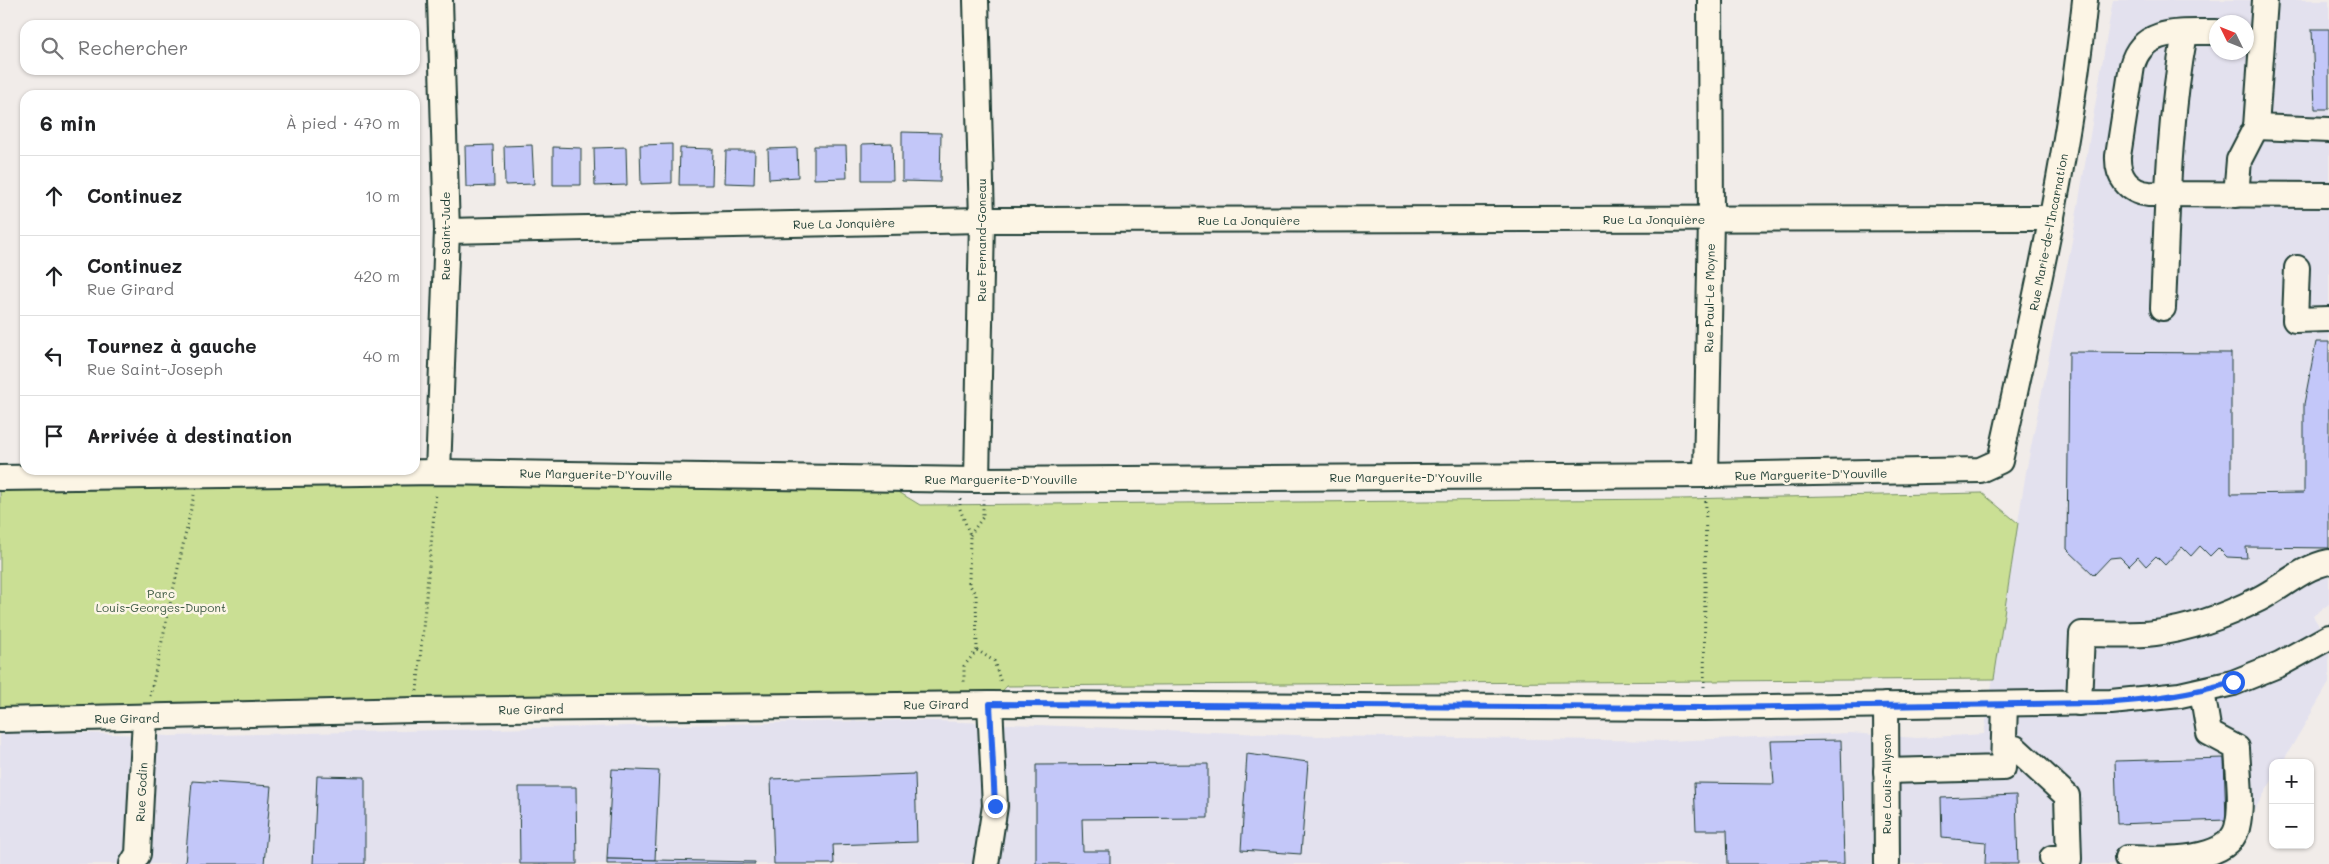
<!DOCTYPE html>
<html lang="fr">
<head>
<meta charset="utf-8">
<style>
	body { margin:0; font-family:Mali,sans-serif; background:#f6f6f6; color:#202124 }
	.controls { position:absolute; right:15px; bottom:15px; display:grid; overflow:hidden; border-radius:10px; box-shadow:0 1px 4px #0004 }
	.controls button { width:45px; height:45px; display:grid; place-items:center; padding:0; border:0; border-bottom:1px solid #e0e0e0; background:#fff; color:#202124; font:25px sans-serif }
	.compass { position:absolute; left:2209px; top:15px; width:45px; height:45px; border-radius:50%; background:#fff; box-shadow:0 1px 4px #0004; rotate:313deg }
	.stop { position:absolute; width:15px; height:15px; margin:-11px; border:4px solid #2563eb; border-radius:50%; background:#fff }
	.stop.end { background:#2563eb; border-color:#fff; box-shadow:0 1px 5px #0008 }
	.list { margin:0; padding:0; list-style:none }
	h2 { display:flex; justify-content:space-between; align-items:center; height:65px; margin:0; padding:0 20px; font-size:21px }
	h2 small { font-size:16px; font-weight:400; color:#757577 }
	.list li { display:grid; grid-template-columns:32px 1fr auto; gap:15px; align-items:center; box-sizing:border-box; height:80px; padding:0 20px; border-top:1px solid #e0e0e0 }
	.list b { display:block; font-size:19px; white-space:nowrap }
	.list p { margin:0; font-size:16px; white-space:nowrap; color:#757577 }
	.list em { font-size:16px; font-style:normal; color:#757577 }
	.icon { flex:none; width:28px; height:28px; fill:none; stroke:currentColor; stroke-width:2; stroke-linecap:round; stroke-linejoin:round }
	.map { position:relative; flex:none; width:2329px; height:864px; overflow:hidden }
	.search { position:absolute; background:#fff; box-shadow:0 1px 4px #0004; left:20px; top:20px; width:400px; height:55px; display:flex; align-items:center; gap:12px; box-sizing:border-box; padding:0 18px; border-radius:15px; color:#757577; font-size:19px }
	.panel { position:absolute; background:#fff; box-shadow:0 1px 4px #0004; left:20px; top:90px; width:400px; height:385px; border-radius:15px }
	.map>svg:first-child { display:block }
	.built { fill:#e3e1ee; fill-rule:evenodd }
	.green { fill:#cadf94; stroke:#748e64 }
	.building { fill:#c3c7f9; stroke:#1f3d34 }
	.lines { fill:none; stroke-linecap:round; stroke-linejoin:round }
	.minor-casing { stroke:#1f3d34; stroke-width:28 }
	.path { stroke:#1f3d34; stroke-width:3; stroke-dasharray:1 4; stroke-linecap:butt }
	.minor { stroke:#fcf5e5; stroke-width:24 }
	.route { stroke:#2563eb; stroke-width:6 }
	.labels { text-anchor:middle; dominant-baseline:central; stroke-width:5; stroke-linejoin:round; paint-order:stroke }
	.street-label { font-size:12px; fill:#1f3d34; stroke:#fcf5e5 }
	.park-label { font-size:12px; fill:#415d47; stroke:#fcf5e5 }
</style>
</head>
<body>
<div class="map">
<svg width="2329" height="864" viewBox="0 0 2329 864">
	<rect width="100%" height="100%" fill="#f1ece9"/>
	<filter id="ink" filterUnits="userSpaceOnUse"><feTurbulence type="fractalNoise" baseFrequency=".02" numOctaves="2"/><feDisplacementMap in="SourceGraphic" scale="10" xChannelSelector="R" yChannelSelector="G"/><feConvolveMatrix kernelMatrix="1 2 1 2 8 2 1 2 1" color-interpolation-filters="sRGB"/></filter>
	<g filter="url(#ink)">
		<!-- built -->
		<path class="built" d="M2113 0H2329V604L2313 616 2329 642V683L2282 763H2273V779L2222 864H0V730L171 736 911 720 1319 736 1669 741 1850 733 1917 738 1984 734 2026 472 2072 241ZM2216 22H2246V52H2216Z"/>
		<!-- green -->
		<polygon class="green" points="864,471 920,505 1680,499 1982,493 2018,523 1994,679 1007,686 990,704 0,722 0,478"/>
		<!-- building -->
		<g class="building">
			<polygon points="2312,29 2329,29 2329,109 2315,109"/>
			<polygon points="902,132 941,133 940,182 902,181"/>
			<polygon points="892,143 893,180 862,180 862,144"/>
			<polygon points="672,144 672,183 641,184 640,145"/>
			<polygon points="493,145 494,186 466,187 465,146"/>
			<polygon points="532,145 534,184 505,185 504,146"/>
			<polygon points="814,146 846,146 847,178 814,179"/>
			<polygon points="553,147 581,148 581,185 553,185"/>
			<polygon points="626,147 627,185 595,186 594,148"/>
			<polygon points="680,148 713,149 712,185 679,185"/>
			<polygon points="797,148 798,177 769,179 768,149"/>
			<polygon points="726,151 755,151 754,184 725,183"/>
			<polygon points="2316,342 2329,342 2329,548 2246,547 2247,558 2227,557 2218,548 2210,556 2200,546 2191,556 2182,547 2165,565 2156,556 2146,566 2138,557 2129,566 2120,557 2110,558 2094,575 2067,549 2069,352 2231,353 2231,494 2304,493 2304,404"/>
			<polygon points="1841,740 1844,864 1728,864 1727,830 1696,830 1694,783 1774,784 1771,741"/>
			<polygon points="1247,754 1308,762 1301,854 1241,850"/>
			<polygon points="2224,758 2226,820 2117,824 2115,761"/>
			<polygon points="1208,764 1208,818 1082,819 1083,851 1110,851 1110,864 1036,864 1036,765"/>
			<polygon points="612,769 659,771 655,860 607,859"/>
			<polygon points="915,774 917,842 833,845 834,864 774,864 771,779"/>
			<polygon points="317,776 365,777 365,864 313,864"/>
			<polygon points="192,781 271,786 264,864 185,864"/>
			<polygon points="519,787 576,787 577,864 520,864"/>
			<polygon points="2016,795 2018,864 1985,864 1986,842 1942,838 1941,798"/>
			<polygon points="607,859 755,862 755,864 607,864"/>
		</g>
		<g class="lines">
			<!-- minor casing -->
			<g class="minor-casing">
				<g id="minor">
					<polyline points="976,0 982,220 977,480"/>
					<polyline points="2265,0 2256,127 2329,130"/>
					<path d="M2216 32C2184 33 2142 26 2132 66L2118 156C2117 176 2128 192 2149 194L2329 195"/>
					<polyline points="2236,195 2239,160 2256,127"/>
					<polyline points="447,231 982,220 2052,218"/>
					<polyline points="2297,268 2295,320 2329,319"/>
					<path d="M2163 308C2167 215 2168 124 2185 33"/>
					<polyline points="438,472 447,231 440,0"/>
					<polyline points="1706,475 1711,219 1710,0"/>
					<path d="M0 478 438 472 977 480 1706 475 1980 470 2000 461C2033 309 2069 156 2085 0"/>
					<path d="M2079 703 2082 634C2106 634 2131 636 2155 633 2190 629 2227 615 2259 599 2283 587 2303 567 2329 562"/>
					<polyline points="1886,705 1887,864"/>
					<polyline points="0,720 415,710 990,704 1704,708 2111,702 2180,695 2233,683 2280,664 2329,637"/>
					<polyline points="2004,748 2015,748 2067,796 2069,859 2052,858"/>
					<polyline points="1886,771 2003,768 2005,704"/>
					<path d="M2127 858C2158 859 2227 864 2237 828 2243 804 2238 773 2237 748L2209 733 2202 691"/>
					<polyline points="132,864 138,854 145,718"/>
					<polyline points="986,864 995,806 990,704"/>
				</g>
			</g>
			<!-- path -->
			<g class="path">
				<polyline points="960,499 960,509 970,535 969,584 976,595 977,650 964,666 964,684"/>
				<polyline points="970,535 983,517 983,499"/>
				<polyline points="977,650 994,661 1001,683"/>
				<polyline points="1704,687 1706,496"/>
				<polyline points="417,691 436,493"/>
				<polyline points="150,696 194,495"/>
			</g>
			<!-- minor -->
			<use href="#minor" class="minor"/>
		</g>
	</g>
	<g class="lines" filter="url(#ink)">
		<!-- route -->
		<path class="route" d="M995 806 990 704 1704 708 2097 703C2144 701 2188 695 2233 682"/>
	</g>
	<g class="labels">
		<!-- street labels -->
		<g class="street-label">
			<text x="1654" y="219">Rue La Jonquière</text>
			<text x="1249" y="220">Rue La Jonquière</text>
			<text transform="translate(844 223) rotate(-1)">Rue La Jonquière</text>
			<text transform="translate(2048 232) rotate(-79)">Rue Marie-de-l'Incarnation</text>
			<text transform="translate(445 236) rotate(-90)">Rue Saint-Jude</text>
			<text transform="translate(981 240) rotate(-90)">Rue Fernand-Goneau</text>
			<text transform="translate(1709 298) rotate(-89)">Rue Paul-Le Moyne</text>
			<text transform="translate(596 474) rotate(1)">Rue Marguerite-D'Youville</text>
			<text transform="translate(1811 474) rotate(-1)">Rue Marguerite-D'Youville</text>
			<text x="1406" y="477">Rue Marguerite-D'Youville</text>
			<text x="1001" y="479">Rue Marguerite-D'Youville</text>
			<text transform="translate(936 704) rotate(-1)">Rue Girard</text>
			<text transform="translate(531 709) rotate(-1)">Rue Girard</text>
			<text transform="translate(127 718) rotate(-1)">Rue Girard</text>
			<text transform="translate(1886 784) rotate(-90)">Rue Louis-Allyson</text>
			<text transform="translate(141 792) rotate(-87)">Rue Godin</text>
		</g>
		<!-- park labels -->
		<g class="park-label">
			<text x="161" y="593">Parc<tspan x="161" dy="14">Louis-Georges-Dupont</tspan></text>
		</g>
	</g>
</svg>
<div class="controls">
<button>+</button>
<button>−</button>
</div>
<svg class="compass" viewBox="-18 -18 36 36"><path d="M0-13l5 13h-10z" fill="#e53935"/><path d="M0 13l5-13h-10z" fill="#757577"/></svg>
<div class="stop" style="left:2233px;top:682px"></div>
<div class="stop end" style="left:995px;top:806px"></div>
<div class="search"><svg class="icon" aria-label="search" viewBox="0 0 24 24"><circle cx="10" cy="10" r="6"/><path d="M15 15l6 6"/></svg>Rechercher</div>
<section class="panel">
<h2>6 min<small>À pied · 470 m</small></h2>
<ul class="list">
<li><svg class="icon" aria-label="ahead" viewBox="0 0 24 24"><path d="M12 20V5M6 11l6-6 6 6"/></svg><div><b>Continuez</b></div><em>10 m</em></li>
<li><svg class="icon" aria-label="ahead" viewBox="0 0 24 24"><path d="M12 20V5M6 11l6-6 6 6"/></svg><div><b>Continuez</b><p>Rue Girard</p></div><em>420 m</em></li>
<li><svg class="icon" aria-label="left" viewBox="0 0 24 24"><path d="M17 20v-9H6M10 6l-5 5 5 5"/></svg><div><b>Tournez à gauche</b><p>Rue Saint-Joseph</p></div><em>40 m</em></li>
<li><svg class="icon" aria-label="arrive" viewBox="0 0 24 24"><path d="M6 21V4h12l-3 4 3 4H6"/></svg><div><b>Arrivée à destination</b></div></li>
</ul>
</section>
</div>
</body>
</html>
